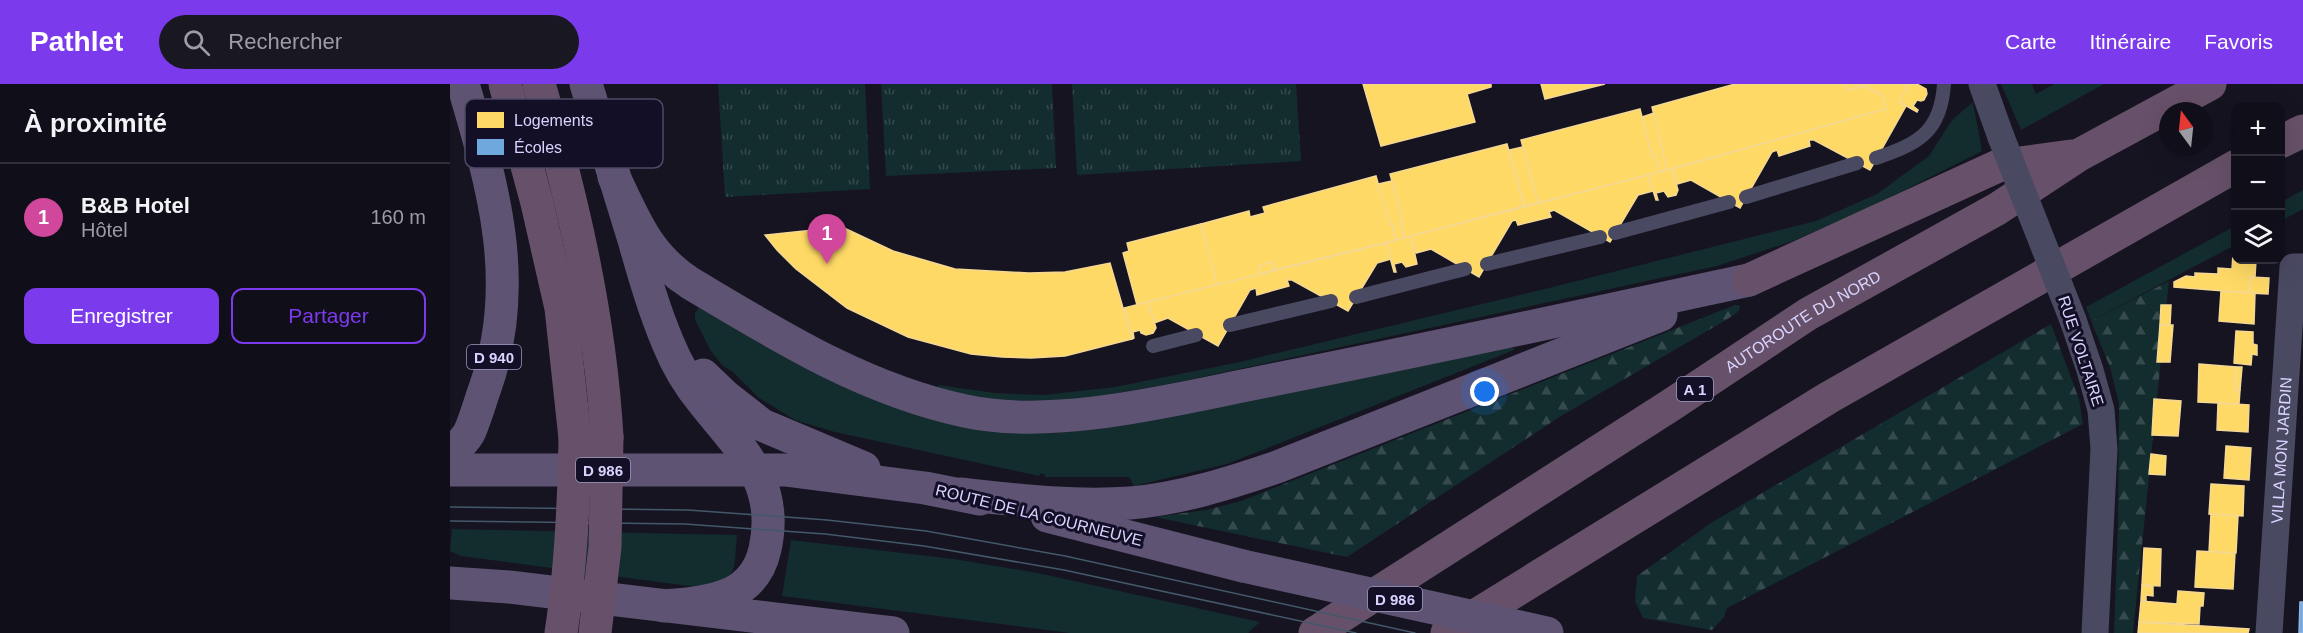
<!DOCTYPE html>
<html lang="fr">
<head>
<meta charset="utf-8">
<style>
	body { margin:0; font-family:Helvetica,sans-serif; background:#191822; color:#f1f3f6 }
	.controls { position:absolute; right:18px; top:18px; display:grid; overflow:hidden; border-radius:12px; box-shadow:0 6px 24px #0002 }
	.controls button { width:54px; height:54px; display:grid; place-items:center; padding:0; border:0; border-bottom:2px solid #302f38; background:#100f19; color:#f1f3f6; font:30px sans-serif }
	.compass { position:absolute; left:1709px; top:18px; width:54px; height:54px; border-radius:50%; background:#100f19; box-shadow:0 6px 24px #0002; rotate:345deg }
	.you { position:absolute; left:1035px; top:308px; width:21px; height:21px; margin:-15px; border:4px solid #fff; border-radius:50%; background:#1a73e8; box-shadow:0 0 0 9px #1a73e833 }
	.badge { display:grid; place-items:center; width:39px; height:39px; border-radius:50%; background:#7c3aed; color:#fff; font-size:20px; font-weight:700 }
	.pin { position:absolute; translate:-50% -50px; filter:drop-shadow(0 2px 3px #0008) }
	.pin::after { content:''; position:absolute; top:32px; width:21px; height:18px; background:inherit; clip-path:polygon(0 0,100% 0,50% 100%) }
	.list { margin:0; padding:0; list-style:none }
	h2 { display:flex; justify-content:space-between; align-items:center; height:78px; margin:0; padding:0 24px; font-size:26px }
	h2 small { font-size:20px; font-weight:400; color:#9c9ca2 }
	.list li { display:grid; grid-template-columns:39px 1fr auto; gap:18px; align-items:center; box-sizing:border-box; height:108px; padding:0 24px; border-top:2px solid #302f38 }
	.list b { display:block; font-size:22px; white-space:nowrap }
	.list p { margin:0; font-size:20px; white-space:nowrap; color:#9c9ca2 }
	.list em { font-size:20px; font-style:normal; color:#9c9ca2 }
	.actions { display:flex; gap:12px; padding:18px 24px }
	.actions a { flex:1; padding:14px 0; border:2px solid #7c3aed; border-radius:12px; text-align:center; font-size:21px; color:#7c3aed }
	.actions .main { background:#7c3aed; color:#fff }
	.icon { flex:none; width:33px; height:33px; fill:none; stroke:currentColor; stroke-width:2; stroke-linecap:round; stroke-linejoin:round }
	.map { position:relative; flex:none; width:1853px; height:549px; overflow:hidden }
	header { display:flex; align-items:center; gap:36px; box-sizing:border-box; height:84px; padding:0 30px; background:#7c3aed; color:#fff }
	header strong { font-size:28px }
	nav { display:flex; gap:33px; margin-inline-start:auto; font-size:21px }
	.search { width:420px; height:54px; background:#191822; display:flex; align-items:center; gap:15px; box-sizing:border-box; padding:0 21px; border-radius:33px; color:#9c9ca2; font-size:22px }
	main { display:flex }
	aside { flex:1; background:#100f19 }
	.map>svg:first-child { display:block }
	.green { fill:#132c2d }
	.forest { fill:url(#forest-firs) }
	.park { fill:url(#park-tufts) }
	.homes { fill:#ffd966; stroke:#f4d894; stroke-width:1.5 }
	.schools { fill:#6fa8dc; stroke:#8fb5e6; stroke-width:1.5 }
	.lines { fill:none; stroke-linecap:round; stroke-linejoin:round }
	.lane { stroke:#4a4962; stroke-width:14 }
	.street { stroke:#4a4962; stroke-width:27 }
	.primary { stroke:#5e5373; stroke-width:33 }
	.highway { stroke:#67516a; stroke-width:33 }
	.tram { stroke:#43596b; stroke-width:1.5 }
	.street-bridge { stroke:#4a4962; stroke-width:27 }
	.primary-bridge { stroke:#5e5373; stroke-width:33 }
	.highway-bridge { stroke:#67516a; stroke-width:33 }
	.labels { text-anchor:middle; dominant-baseline:central; stroke-width:6; stroke-linejoin:round; paint-order:stroke }
	.shield { fill:#130f26; stroke:#9e99be; stroke-width:1.5 }
	.shield-label { font-size:15px; font-weight:bold; fill:#d9d4ff }
	.street-label { font-size:16px; fill:#d9d4ff; stroke:#130f26 }
	.key { fill:#130f26; stroke:#4e4a67; stroke-width:1.5 }
	.key-label { font-size:16px; fill:#d9d4ff }
</style>
</head>
<body>
<header>
<strong>Pathlet</strong>
<div class="search"><svg class="icon" aria-label="search" viewBox="0 0 24 24"><circle cx="10" cy="10" r="6"/><path d="M15 15l6 6"/></svg>Rechercher</div>
<nav><a>Carte</a><a>Itinéraire</a><a>Favoris</a></nav>
</header>
<main>
<aside>
<h2>À proximité<small></small></h2>
<ul class="list">
<li><span class="badge" style="background:#d1479c">1</span><div><b>B&amp;B Hotel</b><p>Hôtel</p></div><em>160 m</em></li>
</ul>
<div class="actions"><a class="main">Enregistrer</a><a>Partager</a></div>
</aside>
<div class="map">
<svg width="1853" height="549" viewBox="0 0 1853 549">
	<defs>
		<pattern id="forest-firs" width="22" height="20" patternUnits="userSpaceOnUse" patternTransform="scale(1.5)"><rect width="22" height="20" fill="#132c2d"/><path d="M5 1l3.5 6h-7zM16 11l3.5 6h-7z" fill="#354a4c"/></pattern>
		<pattern id="park-tufts" width="24" height="20" patternUnits="userSpaceOnUse" patternTransform="scale(1.5)"><rect width="24" height="20" fill="#132c2d"/><path d="M3 7l-1-3M5 7V3M7 7l1-3M15 17l-1-3M17 17v-4M19 17l1-3" fill="none" stroke="#354a4c"/></pattern>
	</defs>
	<rect width="100%" height="100%" fill="#161421"/>
	<!-- green -->
	<g class="green">
		<polygon points="1551,0 1582,0 1586,10 1604,0 1654,0 1571,46"/>
		<polygon points="1523,18 1532,67 1427,120 1343,157 1267,182 724,299 624,317 546,317 487,308 488,301 545,309 593,311 665,303 790,278 1095,205 1366,137 1427,110 1479,72 1502,36"/>
		<polygon points="1853,106 1853,125 1831,137 1831,118"/>
		<polygon points="1785,142 1785,161 1641,237 1636,223"/>
		<polygon points="252,219 473,330 536,347 603,349 649,345 1057,264 1064,264 1064,266 777,380 684,402 679,393 595,393 595,391 591,389 589,392 385,348 345,336 309,314 283,288 273,282 261,267 245,236 245,229"/>
		<path d="M2 445 287 451C283 493 290 492 247 503L11 472 0 467Z"/>
		<polygon points="341,456 504,475 588,489 810,538 798,549 620,549 332,512"/>
	</g>
	<!-- forest -->
	<g class="forest">
		<polygon points="1719,197 1683,549 1664,549 1668,441 1669,319 1660,283 1641,237"/>
		<polygon points="1285,221 1289,221 1290,224 1288,228 1276,236 1111,332 897,473 705,433 756,426 791,417"/>
		<polygon points="1601,240 1629,315 1633,340 1277,524 1274,533 1262,546 1193,534 1185,517 1187,492 1261,439"/>
	</g>
	<!-- park -->
	<g class="park">
		<polygon points="268,0 415,0 420,105 275,113"/>
		<polygon points="431,0 602,0 606,84 436,92"/>
		<polygon points="622,0 846,0 851,77 627,91"/>
	</g>
	<!-- homes -->
	<g class="homes">
		<polygon points="913,0 1041,0 1041,3 1017,10 1025,38 931,62"/>
		<polygon points="1091,0 1155,0 1095,15"/>
		<polygon points="1285,0 1395,0 1397,6 1414,2 1433,11 1436,25 1217,86 1202,23"/>
		<polygon points="1395,0 1459,0 1449,18 1456,22 1420,86 1364,56 1359,56 1360,62 1329,72 1327,66 1322,68 1290,124 1241,96 1227,100 1222,85 1436,25 1433,11 1414,2 1397,6"/>
		<polygon points="1459,0 1467,0 1476,5 1477,10 1474,16 1471,17 1467,16 1463,22 1468,26 1467,28 1449,18"/>
		<polygon points="1190,25 1202,71 1205,71 1210,88 1088,119 1071,56"/>
		<polygon points="1204,29 1217,86 1210,88 1205,71 1202,71 1192,33"/>
		<polygon points="1057,60 1074,122 954,154 950,137 953,137 940,90"/>
		<polygon points="1073,63 1088,119 1074,122 1059,66"/>
		<polygon points="1222,85 1228,106 1226,111 1218,113 1214,107 1206,109 1208,116 1206,116 1198,91"/>
		<polygon points="1198,91 1203,107 1188,111 1160,158 1104,126 1099,128 1101,133 1068,141 1066,136 1062,137 1029,193 981,165 966,169 961,152"/>
		<polygon points="926,92 940,141 942,140 946,156 824,186 822,178 809,182 811,190 767,201 751,140 799,127 800,133 815,129 813,123"/>
		<polygon points="942,97 953,137 950,137 954,154 946,156 942,140 940,141 928,100"/>
		<polygon points="751,140 767,201 687,221 673,169 679,167 677,159"/>
		<polygon points="392,143 443,167 505,185 579,189 615,188 660,179 682,255 615,272 581,274 552,273 521,270 458,253 397,224 346,185 327,166 315,151"/>
		<polygon points="961,152 967,180 956,183 952,178 944,180 946,188 944,188 936,159"/>
		<polygon points="936,159 941,175 927,179 898,227 842,196 837,196 839,202 807,211 806,204 800,206 768,262 718,234 704,239 698,218"/>
		<polygon points="1783,170 1786,170 1786,176 1806,176 1805,193 1800,193 1799,209 1724,203 1724,198 1736,192 1745,193 1745,189 1768,190 1768,184 1782,185"/>
		<polygon points="822,178 824,186 811,190 809,182"/>
		<polygon points="1800,193 1819,194 1818,210 1799,209"/>
		<polygon points="1771,207 1805,209 1804,240 1769,237"/>
		<polygon points="698,218 706,244 703,249 696,251 691,249 690,246 683,248 684,254 682,255 674,224"/>
		<polygon points="1711,221 1721,221 1720,241 1710,241"/>
		<polygon points="1710,241 1723,241 1720,278 1707,278"/>
		<polygon points="1786,247 1803,248 1803,260 1807,261 1807,271 1802,270 1801,281 1784,279"/>
		<polygon points="1749,280 1786,283 1785,306 1790,306 1789,320 1748,318"/>
		<polygon points="1786,283 1792,283 1790,306 1785,306"/>
		<polygon points="1704,315 1731,317 1728,352 1702,351"/>
		<polygon points="1768,319 1799,321 1798,348 1767,346"/>
		<polygon points="1776,362 1801,364 1799,396 1774,394"/>
		<polygon points="1701,370 1716,372 1715,391 1699,390"/>
		<polygon points="1761,400 1794,402 1793,432 1759,430"/>
		<polygon points="1761,430 1788,432 1786,469 1759,468"/>
		<polygon points="1694,464 1711,465 1710,502 1692,501"/>
		<polygon points="1747,467 1785,469 1783,505 1745,503"/>
		<polygon points="1692,501 1703,502 1703,512 1696,511 1696,517 1691,516"/>
		<polygon points="1728,507 1754,509 1753,522 1750,522 1749,540 1689,538 1691,517 1727,520"/>
		<polygon points="1689,538 1799,545 1798,549 1688,549"/>
	</g>
	<!-- schools -->
	<polygon class="schools" points="1850,518 1853,518 1853,549 1849,549"/>
	<g class="lines">
		<!-- lane -->
		<g class="lane">
			<path d="M1426 74C1468 60 1491 48 1494 0"/>
			<polyline points="1296,113 1407,79"/>
			<polyline points="1165,149 1279,118"/>
			<polyline points="1037,180 1150,153"/>
			<polyline points="906,213 1015,185"/>
			<polyline points="780,241 881,217"/>
			<polyline points="703,262 746,251"/>
		</g>
		<!-- street -->
		<g class="street">
			<polyline points="1532,0 1551,53"/>
			<polyline points="1623,236 1640,286 1651,326 1654,365 1645,549"/>
			<path id="s1" d="M1819 549 1843 183H1853"/>
		</g>
		<!-- primary -->
		<g class="primary">
			<path d="M136 0C152 52 168 104 184 156 194 191 204 226 218 259 226 279 239 301 253 318 290 365 330 398 315 465 304 516 257 518 214 522"/>
			<path d="M164 93C186 138 197 171 240 199 329 252 413 305 515 327 608 347 729 314 822 296 981 265 1140 230 1299 196"/>
			<polyline points="253,291 275,312 312,341 414,384"/>
			<path d="M0 372C6 364 16 356 20 347 26 333 30 318 35 304 72 199 43 102 13 0"/>
			<polyline points="0,386 335,386 475,404 530,415"/>
			<path d="M510 410C566 416 623 423 680 419 730 415 780 399 827 383L1211 231"/>
			<polyline points="597,432 793,482"/>
			<polyline points="0,499 59,503 443,549"/>
		</g>
		<!-- highway -->
		<g class="highway">
			<polyline points="55,0 87,119 111,224 125,354"/>
			<path d="M89 0C123 116 150 232 157 353"/>
			<polyline points="1830,58 1853,47"/>
			<polyline points="1299,196 1548,82 1621,72"/>
			<path id="s2" d="M865 549 1221 321 1358 230 1547 125 1629 71 1760 0"/>
			<polyline points="997,549 1378,314 1786,82"/>
		</g>
		<!-- tram -->
		<g class="tram">
			<polyline points="0,423 238,426 377,436 476,447 615,472 965,549"/>
			<polyline points="0,437 235,440 375,450 474,462 614,486 906,549"/>
		</g>
		<!-- street-bridge -->
		<polyline class="street-bridge" points="1551,53 1623,236"/>
		<!-- primary-bridge -->
		<polyline class="primary-bridge" points="793,482 1097,549"/>
		<!-- highway-bridge -->
		<g class="highway-bridge">
			<path d="M111 549C121 484 124 420 125 354"/>
			<polyline points="145,549 155,463 157,353"/>
		</g>
	</g>
	<g class="labels">
		<!-- shield labels -->
		<g class="shield">
			<rect x="17" y="261" width="54" height="24" rx="4.5"/>
			<rect x="1227" y="293" width="36" height="24" rx="4.5"/>
			<rect x="126" y="374" width="54" height="24" rx="4.5"/>
			<rect x="918" y="503" width="54" height="24" rx="4.5"/>
		</g>
		<g class="shield-label">
			<text x="44" y="273">D 940</text>
			<text x="1245" y="305">A 1</text>
			<text x="153" y="386">D 986</text>
			<text x="945" y="515">D 986</text>
		</g>
		<!-- street labels -->
		<g class="street-label">
			<text stroke="none"><textPath href="#s2" startOffset="579">AUTOROUTE DU NORD</textPath></text>
			<text transform="translate(1631 267) rotate(72)">RUE VOLTAIRE</text>
			<text stroke="none"><textPath href="#s1" startOffset="183">VILLA MON JARDIN</textPath></text>
			<text transform="translate(589 431) rotate(14)">ROUTE DE LA COURNEUVE</text>
		</g>
	</g>
	<!-- legend -->
	<rect x="15" y="15" width="198" height="69" rx="9" class="key"/>
	<rect x="27" y="28" width="27" height="16" fill="#ffd966"/>
	<rect x="27" y="55" width="27" height="16" fill="#6fa8dc"/>
	<g class="key-label">
		<text x="64" y="42">Logements</text>
		<text x="64" y="69">Écoles</text>
	</g>
</svg>
<div class="controls">
<button>+</button>
<button>−</button>
<button><svg class="icon" aria-label="layers" viewBox="0 0 24 24"><path d="M12 4l9 5-9 5-9-5zM3 14l9 5 9-5"/></svg></button>
</div>
<svg class="compass" viewBox="-18 -18 36 36"><path d="M0-13l5 13h-10z" fill="#e53935"/><path d="M0 13l5-13h-10z" fill="#9c9ca2"/></svg>
<div class="you"></div>
<div class="pin badge" style="left:377px;top:180px;background:#d1479c">1</div>
</div>
</main>
</body>
</html>
